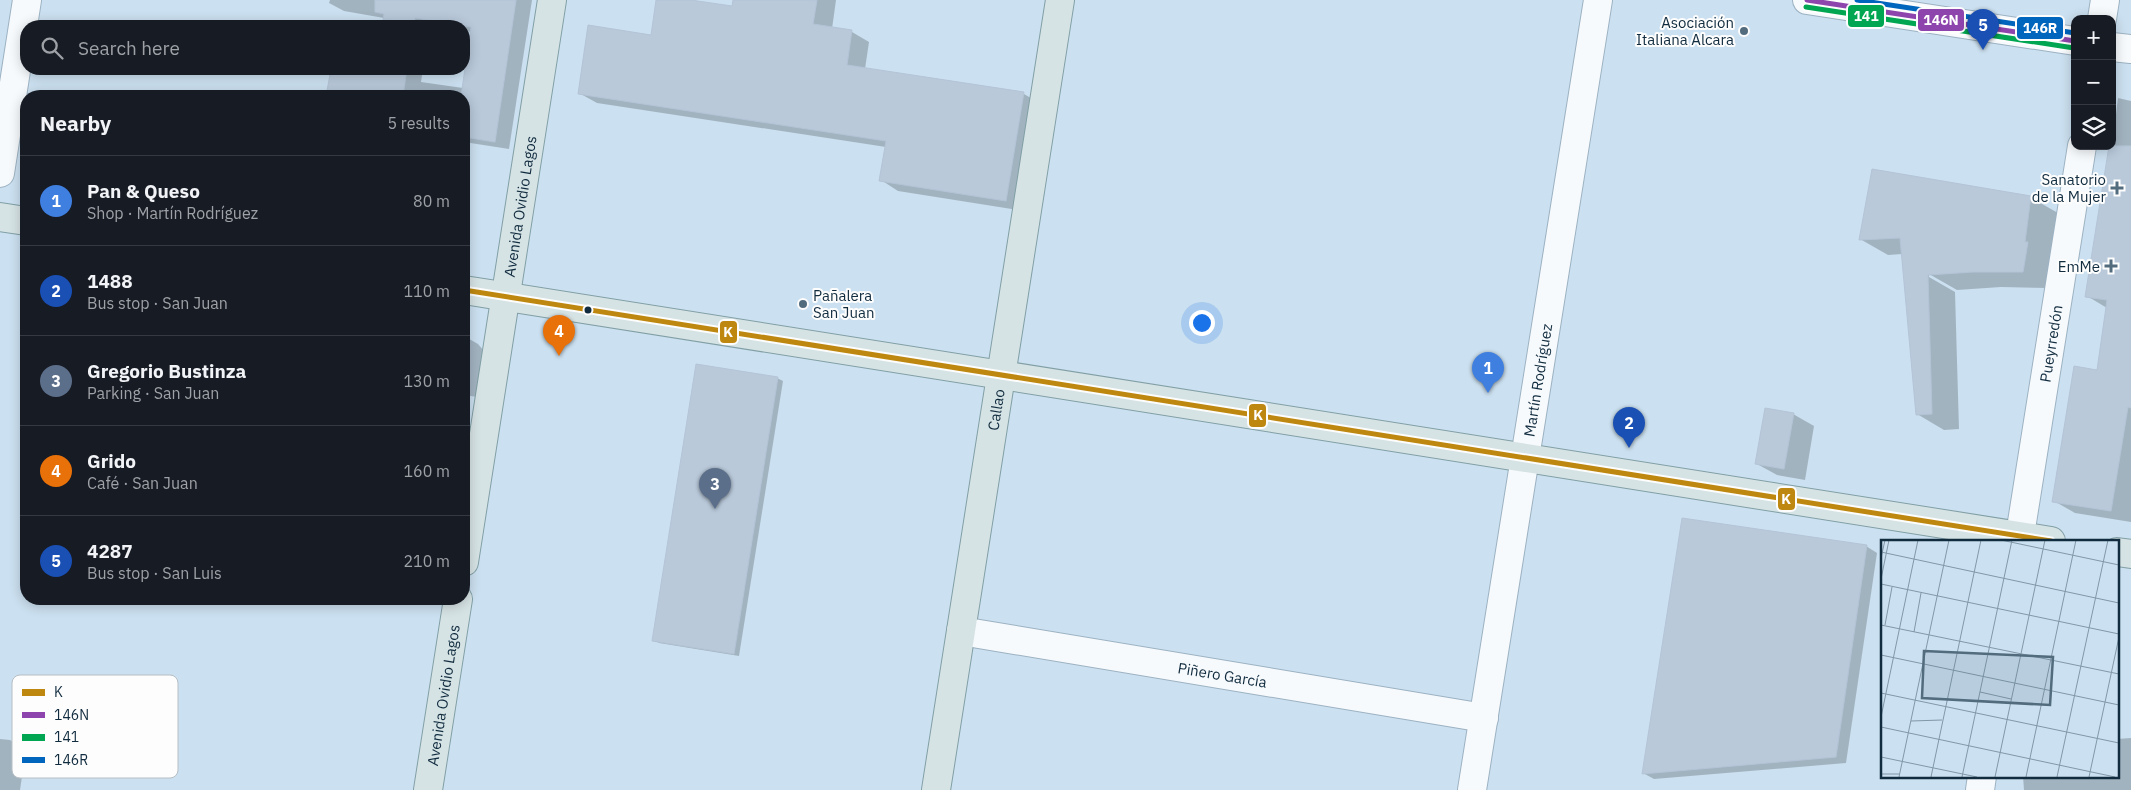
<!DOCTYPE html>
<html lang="en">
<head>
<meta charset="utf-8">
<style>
	body { margin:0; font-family:"IBM Plex Sans",sans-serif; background:#20242c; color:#f1f3f6 }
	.controls { position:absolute; right:15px; top:15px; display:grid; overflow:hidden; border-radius:10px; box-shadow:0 2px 12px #0003 }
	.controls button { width:45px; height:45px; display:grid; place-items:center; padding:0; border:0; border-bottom:1px solid #363941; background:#171b24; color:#f1f3f6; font:25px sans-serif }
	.you { position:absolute; left:1201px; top:322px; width:18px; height:18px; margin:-12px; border:4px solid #fff; border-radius:50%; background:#1a73e8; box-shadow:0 0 0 8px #1a73e833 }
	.badge { display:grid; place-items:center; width:32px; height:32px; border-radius:50%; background:#526b7d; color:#fff; font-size:16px; font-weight:700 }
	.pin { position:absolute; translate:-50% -41px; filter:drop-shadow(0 1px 2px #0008) }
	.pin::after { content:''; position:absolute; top:26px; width:18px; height:15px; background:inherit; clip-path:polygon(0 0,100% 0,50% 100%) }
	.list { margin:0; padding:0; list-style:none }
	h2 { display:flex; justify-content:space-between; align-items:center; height:65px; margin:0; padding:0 20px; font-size:21px }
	h2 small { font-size:16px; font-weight:400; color:#9ea1a6 }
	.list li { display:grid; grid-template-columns:32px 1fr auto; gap:15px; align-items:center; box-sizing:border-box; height:90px; padding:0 20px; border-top:1px solid #363941 }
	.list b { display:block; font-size:19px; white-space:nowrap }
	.list p { margin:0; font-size:16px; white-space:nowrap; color:#9ea1a6 }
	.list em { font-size:16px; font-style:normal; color:#9ea1a6 }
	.icon { flex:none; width:28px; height:28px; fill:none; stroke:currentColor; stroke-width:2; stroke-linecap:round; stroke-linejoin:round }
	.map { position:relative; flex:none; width:2131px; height:790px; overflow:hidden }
	.search { position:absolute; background:#171b24; box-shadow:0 2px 12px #0003; left:20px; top:20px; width:450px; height:55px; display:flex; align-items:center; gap:12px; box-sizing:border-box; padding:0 18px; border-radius:20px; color:#9ea1a6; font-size:19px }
	.panel { position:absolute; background:#171b24; box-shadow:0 2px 12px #0003; left:20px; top:90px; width:450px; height:515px; border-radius:20px }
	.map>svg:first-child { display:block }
	.shadow { fill:#0003 }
	.building { fill:#b9c9da; stroke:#b4c4d7 }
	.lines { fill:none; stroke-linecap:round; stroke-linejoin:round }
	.minor-casing { stroke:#9cb2c2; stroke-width:30 }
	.major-casing { stroke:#819fa5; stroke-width:30 }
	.minor { stroke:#f7fafd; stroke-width:28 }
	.major { stroke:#d6e3e5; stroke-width:28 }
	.bus-1-casing { stroke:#fdfdfd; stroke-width:9 }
	.bus-2-casing { stroke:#fdfdfd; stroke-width:9 }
	.bus-3-casing { stroke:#fdfdfd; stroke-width:9 }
	.bus-4-casing { stroke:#fdfdfd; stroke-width:9 }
	.bus-1 { stroke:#be8810; stroke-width:5 }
	.bus-2 { stroke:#8e44ad; stroke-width:5 }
	.bus-3 { stroke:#00a651; stroke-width:5 }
	.bus-4 { stroke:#0065bd; stroke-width:5 }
	.poi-dot { fill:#526b7d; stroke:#fdfdfd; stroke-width:2 }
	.bus-dot { fill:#112c3f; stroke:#fdfdfd; stroke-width:2 }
	.labels { text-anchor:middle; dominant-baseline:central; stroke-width:4; stroke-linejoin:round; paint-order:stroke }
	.poi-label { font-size:15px; fill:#112c3f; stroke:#fdfdfd; text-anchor:end }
	.street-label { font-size:15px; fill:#112c3f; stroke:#fdfdfd }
	.inset-road { fill:none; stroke:#8198a9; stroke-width:1 }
	.view { fill:#526b7d; fill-opacity:0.15; stroke:#526b7d; stroke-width:2.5 }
	.inset-edge { fill:none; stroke:#112c3f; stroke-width:2.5 }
	.key { fill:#fdfdfd; stroke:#b6bec4; stroke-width:1 }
	.key-label { font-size:14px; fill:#112c3f }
	.line-badge { stroke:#fdfdfd; stroke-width:2 }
	.badge-label { font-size:14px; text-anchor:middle; font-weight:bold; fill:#fff }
</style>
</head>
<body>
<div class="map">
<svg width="2131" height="790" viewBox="0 0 2131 790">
	<rect width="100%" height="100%" fill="#cbe0f0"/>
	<!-- shadow -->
	<g class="shadow">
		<polygon points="330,0 532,0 509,149 464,142 464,96 328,96 332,69 376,75 377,69 423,69 421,82 463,88 472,32 464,31 464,26 383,26 384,18 344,11 329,3"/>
		<polygon points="657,0 683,0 733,7 734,0 836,0 832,29 852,32 869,42 865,69 1024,94 1041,104 1024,211 898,191 881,180 886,147 597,103 579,93 652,36"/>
		<polygon points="2118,98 2131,101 2131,522 2075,513 2054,501 2098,371 2107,308 2087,296 2112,146"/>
		<polygon points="2030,197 2058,213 2050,288 2001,287 1957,290 1929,274 1929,277 1955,292 1959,429 1944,430 1917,414 1902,254 1888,255 1860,239"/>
		<polygon points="464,336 478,344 490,358 484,398 464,395"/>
		<polygon points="777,378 783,381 739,656 659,643 654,640"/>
		<polygon points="1793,414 1814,426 1805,480 1777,475 1757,464"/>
		<polygon points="1866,546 1877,553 1846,763 1654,779 1643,773"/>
		<polygon points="2131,738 2131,790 2024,790 2023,776 2117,776 2117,739"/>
		<polygon points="0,739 10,740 26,750 20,790 0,790"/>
	</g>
	<!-- building -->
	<g class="building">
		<polygon points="375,0 516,0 495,142 464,137 464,96 461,96 471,27 415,18 414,26 382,26 384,14 375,12"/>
		<polygon points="656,0 691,0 732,6 733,0 817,0 813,24 852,30 847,65 1024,92 1006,201 879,181 886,141 578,94 588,25 651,35"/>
		<polygon points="331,69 375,73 375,69 407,69 403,96 326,96"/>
		<polygon points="2109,146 2131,146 2131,408 2128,407 2111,511 2052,502 2074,366 2097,370 2107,300 2085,297"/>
		<polygon points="1872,169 2031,196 2025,242 2028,242 2023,272 1973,272 1928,275 1932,414 1916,415 1900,238 1859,240"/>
		<polygon points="696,364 778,377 734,654 652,641"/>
		<polygon points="1765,408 1794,413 1784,469 1755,464"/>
		<polygon points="1682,518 1867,545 1836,757 1642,774"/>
	</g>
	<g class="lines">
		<!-- minor casing -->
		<g class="minor-casing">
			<g id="minor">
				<polyline points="1807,0 2075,41"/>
				<polyline points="2102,19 2105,0"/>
				<polyline points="2112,47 2131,49"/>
				<polyline points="0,173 27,0"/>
				<path id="s1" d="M2019 541 2082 146"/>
				<path id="s2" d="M961 631 1484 718"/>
				<path id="s3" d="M1472 790 1598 0"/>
				<polyline points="1980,790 1982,776"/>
			</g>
		</g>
		<!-- major casing -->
		<g class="major-casing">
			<g id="major">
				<polyline points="0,217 26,221"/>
				<polyline points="464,290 2051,541"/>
				<polyline points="2117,552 2131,554"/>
				<path id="s4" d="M464 562 552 0"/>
				<path id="s5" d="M428 790 458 599"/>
				<path id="s6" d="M936 790 1060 0"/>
			</g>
		</g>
		<!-- minor -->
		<use href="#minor" class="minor"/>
		<!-- major -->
		<use href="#major" class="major"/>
		<!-- bus-1 casing -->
		<g class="bus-1-casing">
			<polyline id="bus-1" points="464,290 2051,541"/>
		</g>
		<!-- bus-2 casing -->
		<g class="bus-2-casing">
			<polyline id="bus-2" points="1807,0 2075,41"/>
		</g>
		<!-- bus-3 casing -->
		<g class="bus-3-casing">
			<polyline id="bus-3" points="1806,7 2074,48"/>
		</g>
		<!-- bus-4 casing -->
		<g class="bus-4-casing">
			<polyline id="bus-4" points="1857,0 2075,33"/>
		</g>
		<!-- bus-1 -->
		<use href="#bus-1" class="bus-1"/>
		<!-- bus-2 -->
		<use href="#bus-2" class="bus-2"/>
		<!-- bus-3 -->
		<use href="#bus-3" class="bus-3"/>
		<!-- bus-4 -->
		<use href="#bus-4" class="bus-4"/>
	</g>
	<!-- markers -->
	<g class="poi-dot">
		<circle cx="1744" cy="31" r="5"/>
		<path d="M2114.5 180.5h5v5h5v5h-5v5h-5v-5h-5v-5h5z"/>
		<path d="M2108.5 258.5h5v5h5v5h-5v5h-5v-5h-5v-5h5z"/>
		<circle cx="803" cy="304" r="5"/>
	</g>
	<circle class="bus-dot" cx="588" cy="310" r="4.5"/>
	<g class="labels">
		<!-- poi labels -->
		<g class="poi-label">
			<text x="1734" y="22">Asociación<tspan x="1734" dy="17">Italiana Alcara</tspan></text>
			<text x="2106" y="179">Sanatorio<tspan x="2106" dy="17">de la Mujer</tspan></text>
			<text x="2100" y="266">EmMe</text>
			<text x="813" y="295" text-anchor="start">Pañalera<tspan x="813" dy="17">San Juan</tspan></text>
		</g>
		<!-- street labels -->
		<g class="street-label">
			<text stroke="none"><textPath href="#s4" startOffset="360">Avenida Ovidio Lagos</textPath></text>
			<text stroke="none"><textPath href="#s1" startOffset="200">Pueyrredón</textPath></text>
			<text stroke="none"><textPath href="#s3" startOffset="415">Martín Rodríguez</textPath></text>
			<text stroke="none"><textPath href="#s6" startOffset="385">Callao</textPath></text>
			<text stroke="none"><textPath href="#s2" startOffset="265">Piñero García</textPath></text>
			<text stroke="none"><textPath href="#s5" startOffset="96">Avenida Ovidio Lagos</textPath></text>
		</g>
	</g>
	<!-- overview -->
	<g transform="translate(1881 540)">
		<rect width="238" height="238" fill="#cbe0f0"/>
		<path class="inset-road" d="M120 0 238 25M0 12 238 63M0 18 4 0M0 39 8 0M0 44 238 94M0 85 238 134M4 85 11 47M33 92 40 53M0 115 238 165M99 152 130 159M0 153 238 203M0 177 37 0M30 181 61 180M0 187 234 237M0 217 96 237M0 234H19M18 237 68 0M50 237 100 0M81 237 131 0M114 237 164 0M145 237 195 0M176 237 227 0M208 237 238 97"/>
		<path class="view" d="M43 111 172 117 169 165 41 158Z"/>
		<rect width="238" height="238" class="inset-edge"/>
	</g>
	<!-- legend -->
	<rect x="12" y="675" width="166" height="103" rx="8" class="key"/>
	<rect x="22" y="689" width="23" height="7" fill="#be8810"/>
	<rect x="22" y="712" width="23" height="6" fill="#8e44ad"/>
	<rect x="22" y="734" width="23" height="7" fill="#00a651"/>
	<rect x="22" y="757" width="23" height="6" fill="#0065bd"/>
	<g class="key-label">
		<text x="54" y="697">K</text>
		<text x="54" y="720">146N</text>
		<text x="54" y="742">141</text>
		<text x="54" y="765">146R</text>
	</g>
	<g class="line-badge">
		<rect x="1847" y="4" width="38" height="24" rx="5" fill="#00a651"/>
		<rect x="1917" y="8" width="48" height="24" rx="5" fill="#8e44ad"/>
		<rect x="2016" y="16" width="48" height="24" rx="5" fill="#0065bd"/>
		<rect x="719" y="320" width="19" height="24" rx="5" fill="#be8810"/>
		<rect x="1248" y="403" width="19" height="25" rx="5" fill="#be8810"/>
		<rect x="1777" y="487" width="19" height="24" rx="5" fill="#be8810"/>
	</g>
	<g class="badge-label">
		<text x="1866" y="21">141</text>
		<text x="1941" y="25">146N</text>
		<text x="2040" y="33">146R</text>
		<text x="728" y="337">K</text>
		<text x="1258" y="420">K</text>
		<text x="1786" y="504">K</text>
	</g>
</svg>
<div class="controls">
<button>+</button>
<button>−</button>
<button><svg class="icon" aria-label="layers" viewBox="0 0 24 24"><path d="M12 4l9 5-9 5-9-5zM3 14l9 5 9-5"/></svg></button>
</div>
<div class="you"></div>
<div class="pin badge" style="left:1488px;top:393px;background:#3f7fe0">1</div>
<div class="pin badge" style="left:1629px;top:448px;background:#1a4fb4">2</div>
<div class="pin badge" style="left:715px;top:509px;background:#5c6f8a">3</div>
<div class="pin badge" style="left:559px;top:356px;background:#e8710a">4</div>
<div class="pin badge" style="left:1983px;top:50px;background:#1a4fb4">5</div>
<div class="search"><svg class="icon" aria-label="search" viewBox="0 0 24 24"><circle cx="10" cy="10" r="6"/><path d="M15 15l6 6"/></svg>Search here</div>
<section class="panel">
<h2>Nearby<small>5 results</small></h2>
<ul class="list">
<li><span class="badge" style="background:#3f7fe0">1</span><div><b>Pan &amp; Queso</b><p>Shop · Martín Rodríguez</p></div><em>80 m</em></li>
<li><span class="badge" style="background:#1a4fb4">2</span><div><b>1488</b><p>Bus stop · San Juan</p></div><em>110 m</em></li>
<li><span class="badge" style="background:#5c6f8a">3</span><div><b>Gregorio Bustinza</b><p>Parking · San Juan</p></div><em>130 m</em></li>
<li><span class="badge" style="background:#e8710a">4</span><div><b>Grido</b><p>Café · San Juan</p></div><em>160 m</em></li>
<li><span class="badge" style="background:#1a4fb4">5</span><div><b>4287</b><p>Bus stop · San Luis</p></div><em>210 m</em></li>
</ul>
</section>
</div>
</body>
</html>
